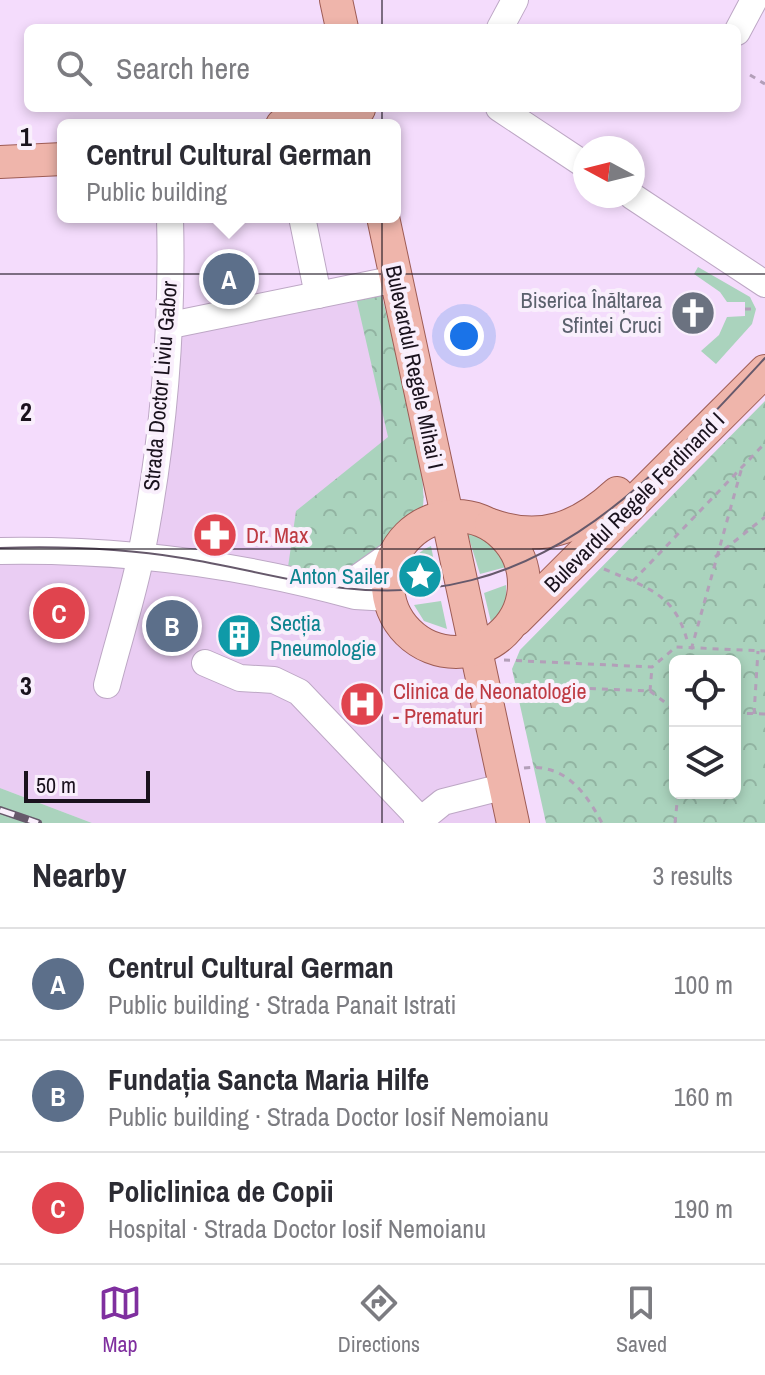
<!DOCTYPE html>
<html lang="en">
<head>
<meta charset="utf-8">
<style>
	body { margin:0; font-family:"Archivo Narrow",sans-serif; background:#f7f7f7; color:#2b2b33 }
	.controls { position:absolute; right:24px; bottom:24px; display:grid; overflow:hidden; border-radius:12px; box-shadow:0 4px 12px #0003 }
	.controls button { width:72px; height:72px; display:grid; place-items:center; padding:0; border:0; border-bottom:2px solid #e1e1e2; background:#fff; color:#2b2b33; font:40px sans-serif }
	.compass { position:absolute; left:573px; top:136px; width:72px; height:72px; border-radius:50%; background:#fff; box-shadow:0 4px 12px #0003; rotate:277deg }
	.scale { position:absolute; left:24px; bottom:20px; width:126px; box-sizing:border-box; padding-left:8px; border:4px solid #1a121d; border-top:0; font-size:22px; line-height:28px; white-space:nowrap; color:#1a121d; -webkit-text-stroke:6px #f9effc; paint-order:stroke }
	.you { position:absolute; left:464px; top:336px; width:28px; height:28px; margin:-20px; border:6px solid #fff; border-radius:50%; background:#1a73e8; box-shadow:0 0 0 12px #1a73e833 }
	.badge { display:grid; place-items:center; width:52px; height:52px; border-radius:50%; background:#7f2f9f; color:#fff; font-size:26px; font-weight:700 }
	.pin { position:absolute; translate:-50% -50%; border:4px solid #fff; box-shadow:0 2px 8px #0006 }
	.popup { position:absolute; left:57px; top:119px; width:344px; height:104px; box-sizing:border-box; display:grid; place-content:center; border-radius:12px; background:#fff; filter:drop-shadow(0 2px 6px #0005); font-size:26px; white-space:nowrap; color:#7c7c81 }
	.popup b { font-size:30px; color:#2b2b33 }
	.popup::after { content:''; position:absolute; left:50%; top:100%; margin-left:-16px; border:16px solid transparent; border-top-color:#fff }
	.list { margin:0; padding:0; list-style:none }
	h2 { display:flex; justify-content:space-between; align-items:center; height:104px; margin:0; padding:0 32px; font-size:34px }
	h2 small { font-size:26px; font-weight:400; color:#7c7c81 }
	.list li { display:grid; grid-template-columns:52px 1fr auto; gap:24px; align-items:center; box-sizing:border-box; height:112px; padding:0 32px; border-top:2px solid #e1e1e2 }
	.list b { display:block; font-size:30px; white-space:nowrap }
	.list p { margin:0; font-size:26px; white-space:nowrap; color:#7c7c81 }
	.list em { font-size:26px; font-style:normal; color:#7c7c81 }
	.icon { flex:none; width:44px; height:44px; fill:none; stroke:currentColor; stroke-width:2; stroke-linecap:round; stroke-linejoin:round }
	.map { position:relative; flex:none; width:765px; height:823px; overflow:hidden }
	.search { position:absolute; background:#fff; box-shadow:0 4px 12px #0003; left:24px; right:24px; top:24px; height:88px; display:flex; align-items:center; gap:20px; box-sizing:border-box; padding:0 28px; border-radius:12px; color:#7c7c81; font-size:30px }
	.sheet { height:440px; background:#fff }
	nav { display:flex; justify-content:space-around; align-items:center; box-sizing:border-box; height:112px; border-top:2px solid #e1e1e2; background:#fff; font-size:22px; color:#7c7c81 }
	nav a { display:grid; justify-items:center; gap:4px }
	nav .on { color:#7f2f9f }
	.map>svg:first-child { display:block }
	.built { fill:#eacdf3 }
	.grass { fill:#aad3bd }
	.forest { fill:url(#forest-crowns); fill-rule:evenodd }
	.lines { fill:none; stroke-linecap:round; stroke-linejoin:round }
	.minor-casing { stroke:#bda7c5; stroke-width:28 }
	.major-casing { stroke:#9e5c55; stroke-width:34 }
	.path { stroke:#b39fb9; stroke-width:3; stroke-dasharray:6 6; stroke-linecap:butt }
	.minor { stroke:#fff; stroke-width:26 }
	.major { stroke:#efb5ab; stroke-width:32 }
	.tram { stroke:#66596b; stroke-width:2 }
	.rail-casing { stroke:#66596b; stroke-width:8 }
	.rail { stroke:#f9effc; stroke-width:5; stroke-dasharray:15; stroke-linecap:butt }
	.grid { fill:none; stroke:#1a121d; stroke-width:2; stroke-opacity:0.55 }
	.labels { text-anchor:middle; dominant-baseline:central; stroke-width:8; stroke-linejoin:round; paint-order:stroke }
	.worship-label { font-size:22px; fill:#5b616d; stroke:#f9effc; text-anchor:end }
	.street-label { font-size:22px; fill:#1a121d; stroke:#f9effc }
	.health-label { font-size:22px; fill:#be3a42; stroke:#f9effc; text-anchor:start }
	.culture-label { font-size:22px; fill:#0d838f; stroke:#f9effc; text-anchor:end }
	.grid-label { font-size:26px; text-anchor:middle; font-weight:bold; fill:#1a121d; stroke:#f9effc; stroke-width:8; stroke-linejoin:round; paint-order:stroke }
</style>
</head>
<body>
<div class="map">
<svg width="765" height="823" viewBox="0 0 765 823">
	<defs>
		<pattern id="forest-crowns" width="20" height="18" patternUnits="userSpaceOnUse" patternTransform="scale(2)"><rect width="20" height="18" fill="#aad3bd"/><path d="M2 6a3 3 0 1 1 6 0M12 15a3 3 0 1 1 6 0" fill="none" stroke="#92b4a2"/></pattern>
	</defs>
	<rect width="100%" height="100%" fill="#f4dcfc"/>
	<!-- built -->
	<g class="built">
		<polygon points="379,284 423,482 421,515 321,578 147,550 174,331"/>
		<polygon points="0,557 179,565 392,607 405,628 423,643 446,651 475,649 513,823 92,823 0,788"/>
	</g>
	<!-- grass -->
	<g class="grass">
		<polygon points="698,267 750,297 756,309 752,324 716,364 701,351 719,335 727,317 745,316 745,302 727,302 720,292 694,274"/>
		<path d="M467 532C488 534 502 548 510 566L480 574Z"/>
		<path d="M431 546 438 582 410 586C409 567 413 553 431 546Z"/>
		<polygon points="506,585 506,605 491,622 484,593"/>
		<polygon points="441,601 447,629 424,621 414,605"/>
		<polygon points="0,788 92,823 0,823"/>
	</g>
	<!-- forest -->
	<g class="forest">
		<path d="M380 288C390 332 432 476 422 511 416 531 395 542 379 554 345 579 329 579 287 574L296 511 388 437 355 293Z"/>
		<path d="M765 401V823H546L512 669 520 650ZM675 661H735V793H675Z"/>
	</g>
	<g class="lines">
		<!-- minor casing -->
		<g class="minor-casing">
			<g id="minor">
				<polyline points="500,28 515,0"/>
				<polyline points="737,32 754,0"/>
				<polyline points="499,108 585,165"/>
				<polyline points="632,196 765,284"/>
				<polyline points="302,217 318,295"/>
				<polyline points="171,325 396,279"/>
				<path d="M0 551C119 549 240 564 355 596L390 598"/>
				<polyline points="339,591 390,555 405,539"/>
				<polyline points="205,663 240,678 274,680 299,692 421,820"/>
				<path d="M107 685C118 642 132 599 141 555 163 444 173 330 170 217"/>
				<polyline points="417,823 443,802 506,786"/>
			</g>
		</g>
		<!-- major casing -->
		<g class="major-casing">
			<g id="major">
				<polyline points="336,0 342,28"/>
				<polyline points="282,125 359,109"/>
				<polyline points="0,162 63,159"/>
				<polyline points="383,217 513,823"/>
				<circle cx="456" cy="584" r="68"/>
				<path d="M491 525C541 543 579 528 617 493"/>
				<polyline points="516,620 765,371"/>
			</g>
		</g>
		<!-- path -->
		<g class="path">
			<polyline points="737,68 740,70"/>
			<polyline points="750,75 765,84"/>
			<polyline points="212,217 212,218"/>
			<polyline points="745,309 756,309"/>
			<polyline points="715,557 765,517"/>
			<path d="M604 569C648 588 676 594 688 644"/>
			<polyline points="633,581 765,443"/>
			<polyline points="504,660 652,667 676,647 765,651"/>
			<polyline points="688,661 742,467"/>
			<polyline points="506,685 650,691 675,710"/>
			<polyline points="650,691 652,667"/>
			<polyline points="735,713 765,714"/>
			<polyline points="754,714 758,651"/>
			<path d="M524 768C564 763 585 791 602 823"/>
			<polyline points="675,823 678,793"/>
		</g>
		<!-- minor -->
		<use href="#minor" class="minor"/>
		<!-- major -->
		<use href="#major" class="major"/>
		<!-- tram -->
		<path class="tram" d="M0 548C61 546 121 548 182 558 235 566 289 582 343 588 536 610 645 488 765 358"/>
		<!-- rail casing -->
		<g class="rail-casing">
			<polyline id="rail" points="0,810 38,823"/>
		</g>
		<!-- rail -->
		<use href="#rail" class="rail"/>
	</g>
	<!-- grid -->
	<path class="grid" d="M382 0V28M382 108V823M0 274H765M0 549H765"/>
	<!-- icons -->
	<defs>
		<g id="church-disc" transform="scale(2.3)"><circle r="9.5" fill="#6b7280" stroke="#f9effc"/><path d="M-1.2-6h2.4v3.5h3.3v2.4h-3.3V6h-2.4V-.1h-3.3v-2.4h3.3Z" fill="#fff"/></g>
		<g id="pharmacy-disc" transform="scale(2.3)"><circle r="9.5" fill="#e0444e" stroke="#f9effc"/><path d="M-2-6h4v4h4v4h-4v4h-4v-4h-4v-4h4Z" fill="#fff"/></g>
		<g id="sight-disc" transform="scale(2.3)"><circle r="9.5" fill="#0f9aa8" stroke="#f9effc"/><path d="M0-6L1.8-2.2L6-1.7L2.9 1.2L3.7 5.4L0 3.3L-3.7 5.4L-2.9 1.2L-6-1.7L-1.8-2.2Z" fill="#fff"/></g>
		<g id="building-disc" transform="scale(2.3)"><circle r="9.5" fill="#0f9aa8" stroke="#f9effc"/><path d="M-4-6H4V6H1V3H-1V6H-4ZM-2.5-4.3h1.7v1.8h-1.7ZM.8-4.3h1.7v1.8H.8ZM-2.5-1h1.7V.8h-1.7ZM.8-1h1.7V.8H.8Z" fill="#fff"/></g>
		<g id="hospital-disc" transform="scale(2.3)"><circle r="9.5" fill="#e0444e" stroke="#f9effc"/><path d="M-5-5h3v3.5h4V-5h3V5h-3V1.5h-4V5h-3Z" fill="#fff"/></g>
	</defs>
	<g fill-rule="evenodd">
		<use href="#church-disc" x="693" y="313"/>
		<use href="#pharmacy-disc" x="215" y="535"/>
		<use href="#sight-disc" x="420" y="576"/>
		<use href="#building-disc" x="239" y="636"/>
		<use href="#hospital-disc" x="362" y="704"/>
	</g>
	<g class="labels">
		<!-- worship labels -->
		<g class="worship-label">
			<text x="662" y="300">Biserica Înălțarea<tspan x="662" dy="25">Sfintei Cruci</tspan></text>
		</g>
		<!-- street labels -->
		<g class="street-label">
			<text transform="translate(415 367) rotate(78)">Bulevardul Regele Mihai I</text>
			<text transform="translate(160 386) rotate(-85)">Strada Doctor Liviu Gabor</text>
			<text transform="translate(634 502) rotate(-45)">Bulevardul Regele Ferdinand I</text>
		</g>
		<!-- health labels -->
		<g class="health-label">
			<text x="246" y="535">Dr. Max</text>
			<text x="393" y="691">Clinica de Neonatologie<tspan x="393" dy="25">- Prematuri</tspan></text>
		</g>
		<!-- culture labels -->
		<g class="culture-label">
			<text x="389" y="576">Anton Sailer</text>
			<text x="270" y="623" text-anchor="start">Secția<tspan x="270" dy="25">Pneumologie</tspan></text>
		</g>
	</g>
	<g class="grid-label">
		<text x="26" y="146">1</text>
		<text x="26" y="421">2</text>
		<text x="26" y="695">3</text>
	</g>
</svg>
<div class="controls">
<button><svg class="icon" aria-label="locate" viewBox="0 0 24 24"><circle cx="12" cy="12" r="6"/><path d="M12 2v4M12 18v4M2 12h4M18 12h4"/></svg></button>
<button><svg class="icon" aria-label="layers" viewBox="0 0 24 24"><path d="M12 4l9 5-9 5-9-5zM3 14l9 5 9-5"/></svg></button>
</div>
<svg class="compass" viewBox="-18 -18 36 36"><path d="M0-13l5 13h-10z" fill="#e53935"/><path d="M0 13l5-13h-10z" fill="#7c7c81"/></svg>
<div class="scale">50 m</div>
<div class="you"></div>
<div class="pin badge" style="left:229px;top:279px;background:#5c6f8a">A</div>
<div class="popup"><b>Centrul Cultural German</b>Public building</div>
<div class="pin badge" style="left:172px;top:626px;background:#5c6f8a">B</div>
<div class="pin badge" style="left:59px;top:613px;background:#e0444e">C</div>
<div class="search"><svg class="icon" aria-label="search" viewBox="0 0 24 24"><circle cx="10" cy="10" r="6"/><path d="M15 15l6 6"/></svg>Search here</div>
</div>
<section class="sheet">
<h2>Nearby<small>3 results</small></h2>
<ul class="list">
<li><span class="badge" style="background:#5c6f8a">A</span><div><b>Centrul Cultural German</b><p>Public building · Strada Panait Istrati</p></div><em>100 m</em></li>
<li><span class="badge" style="background:#5c6f8a">B</span><div><b>Fundația Sancta Maria Hilfe</b><p>Public building · Strada Doctor Iosif Nemoianu</p></div><em>160 m</em></li>
<li><span class="badge" style="background:#e0444e">C</span><div><b>Policlinica de Copii</b><p>Hospital · Strada Doctor Iosif Nemoianu</p></div><em>190 m</em></li>
</ul>
</section>
<nav>
<a class="on"><svg class="icon" aria-label="map" viewBox="0 0 24 24"><path d="M3 6l6-2 6 2 6-2v14l-6 2-6-2-6 2zM9 4v14M15 6v14"/></svg>Map</a>
<a><svg class="icon" aria-label="directions" viewBox="0 0 24 24"><path d="M12 3l9 9-9 9-9-9zM9 14v-3h6M13 9l2 2-2 2"/></svg>Directions</a>
<a><svg class="icon" aria-label="saved" viewBox="0 0 24 24"><path d="M7 4h10v16l-5-4-5 4z"/></svg>Saved</a>
</nav>
</body>
</html>
